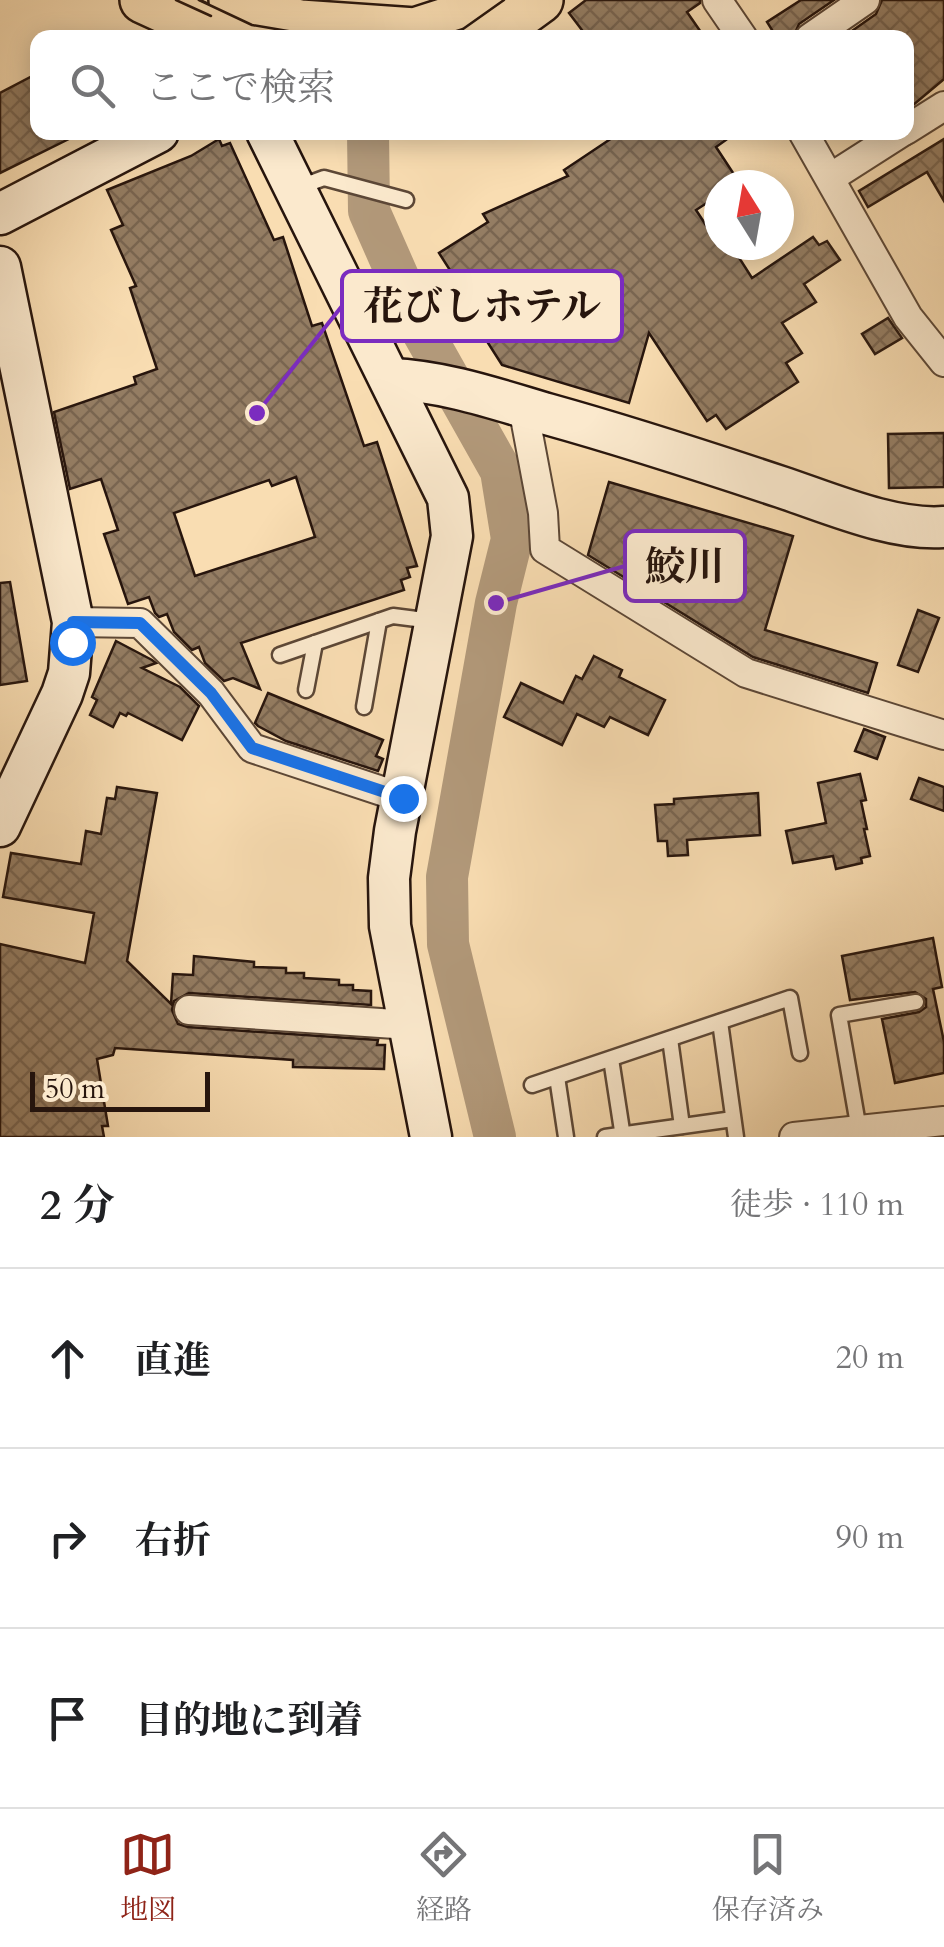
<!DOCTYPE html>
<html lang="ja">
<head>
<meta charset="utf-8">
<style>
	body { margin:0; font-family:Cardo,"Noto Serif JP",serif; background:#f6f6f6; color:#202124 }
	.compass { position:absolute; left:704px; top:170px; width:90px; height:90px; border-radius:50%; background:#fff; box-shadow:0 5px 25px #0003; rotate:349deg }
	.scale { position:absolute; left:30px; bottom:25px; width:180px; box-sizing:border-box; padding-left:10px; border:5px solid #27150d; border-top:0; font-size:28px; line-height:35px; white-space:nowrap; color:#27150d; -webkit-text-stroke:8px #fbe9cd; paint-order:stroke }
	.stop { position:absolute; width:30px; height:30px; margin:-22px; border:8px solid #1a73e8; border-radius:50%; background:#fff }
	.stop.end { background:#1a73e8; border-color:#fff; box-shadow:0 2px 10px #0008 }
	.list { margin:0; padding:0; list-style:none }
	h2 { display:flex; justify-content:space-between; align-items:center; height:130px; margin:0; padding:0 40px; font-size:42px }
	h2 small { font-size:32px; font-weight:400; color:#757577 }
	.list li { display:grid; grid-template-columns:65px 1fr auto; gap:30px; align-items:center; box-sizing:border-box; height:180px; padding:0 40px; border-top:2px solid #e0e0e0 }
	.list b { display:block; font-size:38px; white-space:nowrap }
	.list em { font-size:32px; font-style:normal; color:#757577 }
	.icon { flex:none; width:55px; height:55px; fill:none; stroke:currentColor; stroke-width:2; stroke-linecap:round; stroke-linejoin:round }
	.map { position:relative; flex:none; width:944px; height:1137px; overflow:hidden }
	.search { position:absolute; background:#fff; box-shadow:0 5px 25px #0003; left:30px; right:30px; top:30px; height:110px; display:flex; align-items:center; gap:25px; box-sizing:border-box; padding:0 35px; border-radius:20px; color:#757577; font-size:38px }
	.sheet { height:670px; background:#fff }
	nav { display:flex; justify-content:space-around; align-items:center; box-sizing:border-box; height:140px; border-top:2px solid #e0e0e0; background:#fff; font-size:28px; color:#757577 }
	nav a { display:grid; justify-items:center; gap:5px }
	nav .on { color:#8f2418 }
	.map>svg:first-child { display:block }
	.lines { fill:none; stroke-linecap:round; stroke-linejoin:round }
	.river { stroke:#b2997a; stroke-width:42 }
	.building { fill:url(#building-cross-hatch); stroke:#27150d; stroke-width:2.5; fill-rule:evenodd }
	.lane-casing { stroke:#5c4736; stroke-width:19 }
	.street-casing { stroke:#5c4736; stroke-width:32 }
	.secondary-casing { stroke:#27150d; stroke-width:45 }
	.primary-casing { stroke:#27150d; stroke-width:50 }
	.lane { stroke:#fbe9cd; stroke-width:14 }
	.street { stroke:#fbe9cd; stroke-width:28 }
	.secondary { stroke:#fbe9cd; stroke-width:40 }
	.primary { stroke:#f9ddb2; stroke-width:45 }
	.tram { stroke:#27150d; stroke-width:2.5 }
	.route { stroke:#1a73e8; stroke-width:12 }
	.leader { fill:none; stroke:#7b2cbf; stroke-width:4 }
	.callout-dot { fill:#7b2cbf; stroke:#fbe9cd; stroke-width:4 }
	.callout { fill:#fbe9cd; stroke:#7b2cbf; stroke-width:4 }
	.callout-label { font-size:40px; text-anchor:middle; font-weight:bold; fill:#27150d }
</style>
</head>
<body>
<div class="map">
<svg width="944" height="1137" viewBox="0 0 944 1137">
	<defs>
		<pattern id="building-cross-hatch" width="8" height="8" patternUnits="userSpaceOnUse" patternTransform="scale(2.5)"><rect width="8" height="8" fill="#947d63"/><path d="M0 0l8 8M0 8l8-8" fill="none" stroke="#796550"/></pattern>
	</defs>
	<rect width="100%" height="100%" fill="#f9ddb2"/>
	<filter id="stains"><feTurbulence type="fractalNoise" baseFrequency=".002" numOctaves="4"/><feColorMatrix values="0 0 0 0 .2 0 0 0 0 .09 0 0 0 0 .02 0 0 0 .5 -.17"/></filter>
	<radialGradient id="worn" r=".72"><stop offset=".6" stop-color="#630" stop-opacity="0"/><stop offset="1" stop-color="#630" stop-opacity=".3"/></radialGradient>
	<g class="lines">
		<!-- river -->
		<polyline class="river" points="368,132 369,211 421,329 501,471 512,539 496,603 447,877 448,944 495,1137"/>
	</g>
	<!-- building -->
	<g class="building">
		<polygon points="586,0 700,0 700,3 687,12 705,38 588,38 569,13"/>
		<polygon points="801,0 834,0 799,24 793,38 777,38 767,22"/>
		<polygon points="882,0 944,0 944,79 912,106 909,102 906,104 906,38 842,38 876,14"/>
		<polygon points="38,73 38,132 83,132 0,173 0,93"/>
		<polygon points="621,132 737,132 716,147 741,185 719,185 719,195 696,210 719,245 731,245 752,278 813,237 819,245 827,241 840,260 804,284 816,302 782,323 802,353 786,363 798,382 726,429 716,415 707,421 649,333 629,403 502,365 483,335 489,331 439,253 488,222 483,214 568,176 564,170"/>
		<path d="M219 139 222 146 230 143 274 240 283 237 312 326 322 323 364 446 377 442 417 566 407 568 410 577 401 580 404 590 241 643 260 689 233 678 224 681 205 663 199 647 192 650 174 632 167 614 159 617 155 613 149 597 128 604 104 534 118 530 101 479 70 489 54 412 136 384 134 377 157 369 130 288 136 286 111 230 123 225 107 190 191 156ZM296 477 315 537 195 576 174 513 269 480 272 486Z"/>
		<polygon points="944,139 944,201 927,172 868,207 859,191"/>
		<polygon points="888,318 902,338 875,354 862,334"/>
		<polygon points="944,433 944,487 889,488 888,434"/>
		<polygon points="609,482 793,536 765,630 877,663 868,693 753,657 588,555"/>
		<polygon points="10,582 27,681 0,685 0,583"/>
		<polygon points="918,610 939,618 918,672 898,665"/>
		<polygon points="116,641 152,660 156,663 142,668 180,687 199,706 182,740 128,713 126,716 120,713 113,727 90,715 97,700 92,697"/>
		<polygon points="594,656 622,670 619,677 665,700 648,735 610,717 604,727 577,714 562,745 504,717 521,683 563,703 576,676 582,679"/>
		<polygon points="268,693 383,740 376,756 383,759 378,771 286,741 258,726 255,723"/>
		<polygon points="864,729 885,737 877,759 855,751"/>
		<polygon points="860,774 866,800 861,801 867,829 864,829 870,856 861,858 862,863 836,869 833,856 793,863 786,831 826,823 818,783"/>
		<polygon points="919,778 944,787 944,811 911,799"/>
		<polygon points="117,787 157,793 127,961 171,1004 173,974 193,975 194,956 254,962 254,967 286,968 286,973 304,973 304,978 339,980 339,985 353,985 353,990 371,991 371,1005 189,993 174,1001 172,1010 178,1024 188,1027 378,1040 377,1045 385,1045 384,1069 293,1067 293,1060 115,1048 113,1055 97,1059 108,1126 102,1126 104,1137 0,1137 0,944 85,963 94,913 3,897 11,853 81,864 86,831 101,834 107,798 115,799"/>
		<polygon points="758,793 760,835 687,840 688,855 668,856 667,841 658,841 655,805 674,804 674,799"/>
		<polygon points="933,938 942,987 933,989 944,1042 944,1073 895,1083 882,1019 919,1012 926,1007 926,999 915,992 850,1000 842,956"/>
	</g>
	<g class="lines">
		<!-- lane casing -->
		<g class="lane-casing">
			<g id="lane">
				<polyline points="297,188 324,178 406,200"/>
				<polyline points="280,655 393,616 432,621"/>
				<polyline points="306,690 315,643"/>
				<polyline points="364,707 379,621"/>
				<polyline points="720,1022 736,1137"/>
				<polyline points="670,1039 682,1126"/>
				<polyline points="611,1059 623,1137"/>
				<polyline points="557,1077 566,1137"/>
				<polyline points="532,1085 790,998 800,1053"/>
				<polyline points="859,1130 839,1015 916,1002"/>
				<polyline points="605,1137 733,1119"/>
			</g>
		</g>
		<!-- street casing -->
		<g class="street-casing">
			<g id="street">
				<polyline points="717,0 743,38"/>
				<polyline points="810,38 865,0"/>
				<polyline points="906,130 944,106"/>
				<polyline points="803,132 908,317 944,362"/>
				<polyline points="830,178 902,132"/>
				<polyline points="523,407 543,513 545,549 746,673 944,735"/>
				<polyline points="73,622 140,623 211,693 252,748 403,798"/>
				<polyline points="189,1010 410,1025"/>
				<polyline points="794,1137 944,1121"/>
			</g>
		</g>
		<!-- secondary casing -->
		<g class="secondary-casing">
			<g id="secondary">
				<polyline points="267,132 448,498 452,536 395,831 389,878 390,926 431,1137"/>
				<polyline points="0,214 158,132"/>
				<polyline points="0,267 73,622 69,673 62,694 0,826"/>
				<path d="M390 379C444 381 496 399 547 414 626 436 703 461 781 487 829 503 893 531 944 527"/>
			</g>
		</g>
		<!-- primary casing -->
		<g class="primary-casing">
			<g id="primary">
				<polyline points="143,0 226,38"/>
				<polyline points="232,0 265,15 300,23 415,31 449,20 481,0"/>
				<polyline points="488,38 540,0"/>
			</g>
		</g>
		<!-- lane -->
		<use href="#lane" class="lane"/>
		<!-- street -->
		<use href="#street" class="street"/>
		<!-- secondary -->
		<use href="#secondary" class="secondary"/>
		<!-- primary -->
		<use href="#primary" class="primary"/>
		<!-- tram -->
		<g class="tram">
			<polyline points="176,0 211,16"/>
			<polyline points="199,0 252,25 329,38"/>
			<polyline points="435,38 463,29 504,0"/>
		</g>
	</g>
	<g class="lines">
		<!-- route -->
		<polyline class="route" points="72,642 73,622 140,623 211,693 252,748 403,798"/>
	</g>
	<!-- callouts -->
	<path class="leader" d="M257 413L342 306M496 603L625 566"/>
	<g class="callout-dot">
		<circle cx="257" cy="413" r="10"/>
		<circle cx="496" cy="603" r="10"/>
	</g>
	<g class="callout">
		<rect x="342" y="271" width="280" height="70" rx="10"/>
		<rect x="625" y="531" width="120" height="70" rx="10"/>
	</g>
	<g class="callout-label">
		<text x="482" y="320">花びしホテル</text>
		<text x="685" y="580">鮫川</text>
	</g>
	<rect width="100%" height="100%" filter="url(#stains)"/>
	<rect width="100%" height="100%" fill="url(#worn)"/>
</svg>
<svg class="compass" viewBox="-18 -18 36 36"><path d="M0-13l5 13h-10z" fill="#e53935"/><path d="M0 13l5-13h-10z" fill="#757577"/></svg>
<div class="scale">50 m</div>
<div class="stop" style="left:72px;top:642px"></div>
<div class="stop end" style="left:403px;top:798px"></div>
<div class="search"><svg class="icon" aria-label="search" viewBox="0 0 24 24"><circle cx="10" cy="10" r="6"/><path d="M15 15l6 6"/></svg>ここで検索</div>
</div>
<section class="sheet">
<h2>2 分<small>徒歩 · 110 m</small></h2>
<ul class="list">
<li><svg class="icon" aria-label="ahead" viewBox="0 0 24 24"><path d="M12 20V5M6 11l6-6 6 6"/></svg><div><b>直進</b></div><em>20 m</em></li>
<li><svg class="icon" aria-label="right" viewBox="0 0 24 24"><path d="M7 20v-9h11M14 6l5 5-5 5"/></svg><div><b>右折</b></div><em>90 m</em></li>
<li><svg class="icon" aria-label="arrive" viewBox="0 0 24 24"><path d="M6 21V4h12l-3 4 3 4H6"/></svg><div><b>目的地に到着</b></div></li>
</ul>
</section>
<nav>
<a class="on"><svg class="icon" aria-label="map" viewBox="0 0 24 24"><path d="M3 6l6-2 6 2 6-2v14l-6 2-6-2-6 2zM9 4v14M15 6v14"/></svg>地図</a>
<a><svg class="icon" aria-label="directions" viewBox="0 0 24 24"><path d="M12 3l9 9-9 9-9-9zM9 14v-3h6M13 9l2 2-2 2"/></svg>経路</a>
<a><svg class="icon" aria-label="saved" viewBox="0 0 24 24"><path d="M7 4h10v16l-5-4-5 4z"/></svg>保存済み</a>
</nav>
</body>
</html>
